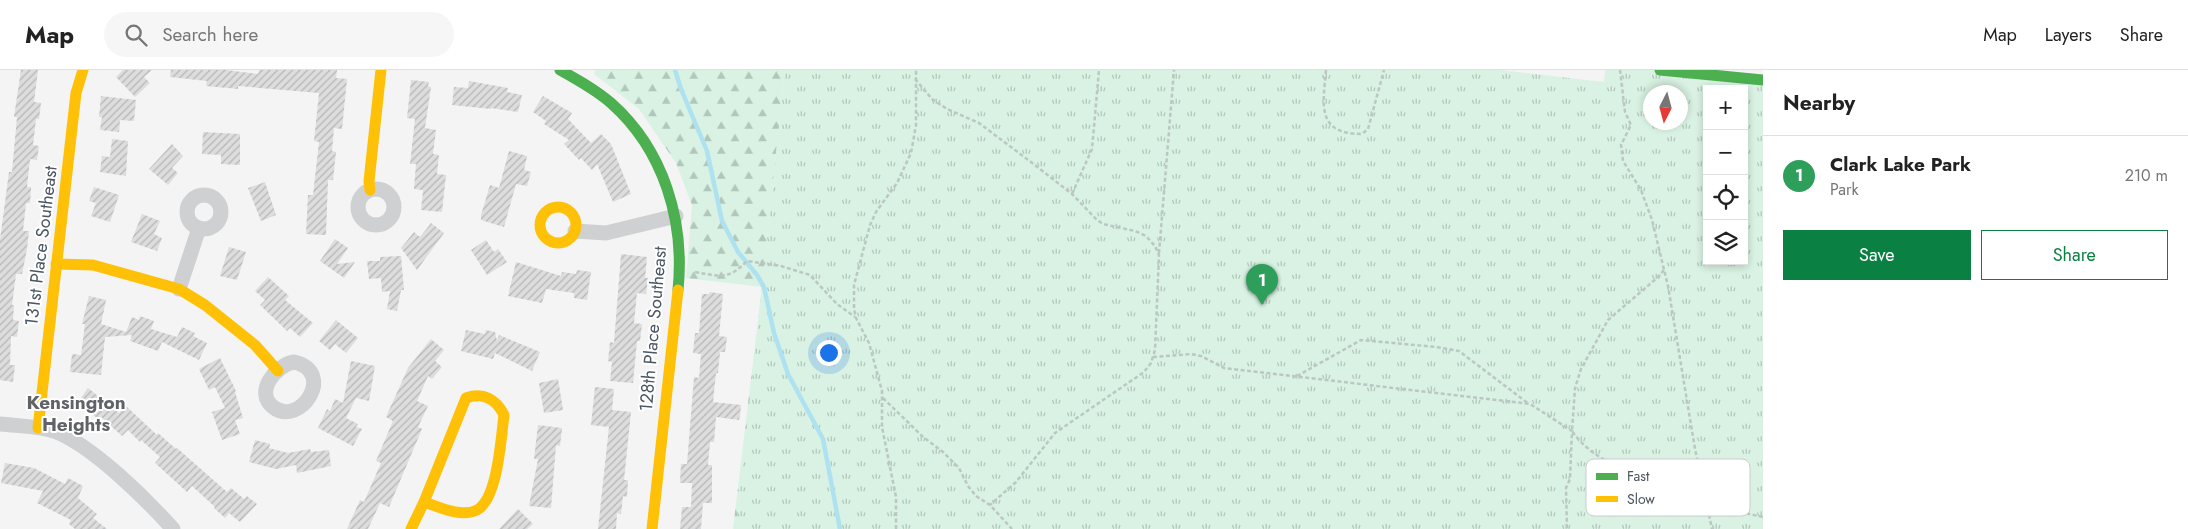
<!DOCTYPE html>
<html lang="en">
<head>
<meta charset="utf-8">
<style>
	body { margin:0; font-family:Jost,sans-serif; background:#f6f6f6; color:#222 }
	.controls { position:absolute; right:15px; top:15px; display:grid; overflow:hidden; border-radius:0px; box-shadow:0 2px 8px #0003 }
	.controls button { width:45px; height:45px; display:grid; place-items:center; padding:0; border:0; border-bottom:1px solid #e0e0e0; background:#fff; color:#222; font:25px sans-serif }
	.compass { position:absolute; left:1643px; top:15px; width:45px; height:45px; border-radius:50%; background:#fff; box-shadow:0 2px 8px #0003; rotate:186deg }
	.you { position:absolute; left:828px; top:282px; width:18px; height:18px; margin:-12px; border:4px solid #fff; border-radius:50%; background:#1a73e8; box-shadow:0 0 0 8px #1a73e833 }
	.badge { display:grid; place-items:center; width:32px; height:32px; border-radius:50%; background:#0b8043; color:#fff; font-size:16px; font-weight:700 }
	.pin { position:absolute; translate:-50% -41px; filter:drop-shadow(0 1px 2px #0008) }
	.pin::after { content:''; position:absolute; top:26px; width:18px; height:15px; background:inherit; clip-path:polygon(0 0,100% 0,50% 100%) }
	.list { margin:0; padding:0; list-style:none }
	h2 { display:flex; justify-content:space-between; align-items:center; height:65px; margin:0; padding:0 20px; font-size:21px }
	h2 small { font-size:16px; font-weight:400; color:#767676 }
	.list li { display:grid; grid-template-columns:32px 1fr auto; gap:15px; align-items:center; box-sizing:border-box; height:80px; padding:0 20px; border-top:1px solid #e0e0e0 }
	.list b { display:block; font-size:19px; white-space:nowrap }
	.list p { margin:0; font-size:16px; white-space:nowrap; color:#767676 }
	.list em { font-size:16px; font-style:normal; color:#767676 }
	.actions { display:flex; gap:10px; padding:15px 20px }
	.actions a { flex:1; padding:11px 0; border:1px solid #0b8043; border-radius:0px; text-align:center; font-size:18px; color:#0b8043 }
	.actions .main { background:#0b8043; color:#fff }
	.icon { flex:none; width:28px; height:28px; fill:none; stroke:currentColor; stroke-width:2; stroke-linecap:round; stroke-linejoin:round }
	.map { position:relative; flex:none; width:1763px; height:459px; overflow:hidden }
	header { display:flex; align-items:center; gap:30px; box-sizing:border-box; height:70px; padding:0 25px; background:#fff; border-bottom:1px solid #e0e0e0 }
	header strong { font-size:24px }
	nav { display:flex; gap:28px; margin-inline-start:auto; font-size:18px }
	.search { width:350px; height:45px; background:#f6f6f6; display:flex; align-items:center; gap:12px; box-sizing:border-box; padding:0 18px; border-radius:28px; color:#767676; font-size:19px }
	main { display:flex }
	aside { flex:1; background:#fff }
	.map>svg:first-child { display:block }
	.forest { fill:url(#forest-firs) }
	.park { fill:url(#park-tufts); fill-rule:evenodd }
	.lines { fill:none; stroke-linecap:round; stroke-linejoin:round }
	.stream { stroke:#aee2f0; stroke-width:4.5 }
	.building { fill:url(#building-hatch) }
	.path { stroke:#bcc7c4; stroke-width:2.5; stroke-dasharray:4 2.5; stroke-linecap:butt }
	.street { stroke:#ced0d2; stroke-width:15 }
	.fast { stroke:#4caf50; stroke-width:11 }
	.slow { stroke:#ffc107; stroke-width:11 }
	.labels { text-anchor:middle; dominant-baseline:central; stroke-width:4; stroke-linejoin:round; paint-order:stroke }
	.street-label { font-size:18px; fill:#4a5661; stroke:#fff }
	.neighbourhood-label { font-size:19px; font-weight:bold; fill:#5f6368; stroke:#fff }
	.key { fill:#fff; stroke:#c9ccd0; stroke-width:1 }
	.key-label { font-size:14px; fill:#4a5661 }
</style>
</head>
<body>
<header>
<strong>Map</strong>
<div class="search"><svg class="icon" aria-label="search" viewBox="0 0 24 24"><circle cx="10" cy="10" r="6"/><path d="M15 15l6 6"/></svg>Search here</div>
<nav><a>Map</a><a>Layers</a><a>Share</a></nav>
</header>
<main>
<div class="map">
<svg width="1763" height="459" viewBox="0 0 1763 459">
	<defs>
		<pattern id="forest-firs" width="22" height="20" patternUnits="userSpaceOnUse" patternTransform="scale(1.25)"><rect width="22" height="20" fill="#d9f2e3"/><path d="M5 1l3.5 6h-7zM16 11l3.5 6h-7z" fill="#b2c7bb"/></pattern>
		<pattern id="park-tufts" width="24" height="20" patternUnits="userSpaceOnUse" patternTransform="scale(1.25)"><rect width="24" height="20" fill="#d9f2e3"/><path d="M3 7l-1-3M5 7V3M7 7l1-3M15 17l-1-3M17 17v-4M19 17l1-3" fill="none" stroke="#b2c7bb"/></pattern>
		<pattern id="building-hatch" width="6" height="6" patternUnits="userSpaceOnUse" patternTransform="scale(1.25)"><rect width="6" height="6" fill="#ddddde"/><path d="M-1 1l2-2M0 6l6-6M5 7l2-2" fill="none" stroke="#b5b6b7"/></pattern>
	</defs>
	<rect width="100%" height="100%" fill="#f4f4f4"/>
	<!-- forest -->
	<polygon class="forest" points="595,0 785,0 766,179 865,459 733,459 762,217 686,208 692,135 676,93 639,39 594,4"/>
	<!-- park -->
	<path class="park" d="M785 0H1500L1604 12 1605 0H1660L1763 10V459H736ZM1707 19H1744V191H1707ZM1650 22H1680V52H1650Z"/>
	<g class="lines">
		<!-- stream -->
		<polyline class="stream" points="675,0 681,19 707,81 722,151 738,182 757,205 764,217 774,263 788,304 823,369 840,459"/>
	</g>
	<!-- building -->
	<g class="building">
		<polygon points="21,0 38,0 34,32 41,33 39,49 36,49 33,75 39,76 37,90 30,89 27,117 31,117 30,133 26,133 23,161 29,161 27,179 22,204 16,204 12,235 14,235 13,250 19,251 17,267 11,266 10,295 15,295 13,312 0,310 0,170 9,102 12,102 17,47 14,47"/>
		<polygon points="123,0 152,0 144,7 150,13 135,27 116,7"/>
		<polygon points="171,0 226,0 258,4 259,0 337,0 336,8 347,9 342,59 334,58 332,81 336,82 333,110 328,110 326,165 306,164 308,125 313,125 319,72 314,71 319,23 238,16 238,19 206,16 207,11 170,7"/>
		<polygon points="411,10 429,12 428,16 431,17 425,58 436,60 433,84 439,85 437,104 446,105 442,142 421,140 423,120 414,119 416,94 410,94 415,49 407,48"/>
		<polygon points="469,11 508,18 507,22 522,25 518,42 491,38 491,39 452,35 454,17 468,18"/>
		<polygon points="101,26 136,30 134,51 120,50 119,62 100,60 102,47 99,47"/>
		<polygon points="543,26 572,43 568,49 591,73 601,64 611,74 631,124 613,132 597,94 592,100 581,88 579,90 564,74 569,70 544,54 546,51 533,42"/>
		<polygon points="203,62 240,64 240,95 221,94 221,85 202,84"/>
		<polygon points="112,69 128,71 126,106 100,102 102,86 110,87"/>
		<polygon points="172,74 183,86 172,98 178,103 168,115 149,99"/>
		<polygon points="509,81 527,86 524,100 531,102 527,116 516,114 504,157 481,150 481,145 490,115 499,118"/>
		<polygon points="265,112 276,145 261,151 248,118"/>
		<polygon points="94,117 119,125 110,152 91,146 96,133 89,131"/>
		<polygon points="142,144 160,151 154,164 162,168 157,181 131,172"/>
		<polygon points="431,153 444,163 417,200 401,178 414,162 420,167"/>
		<polygon points="335,169 348,178 337,194 355,192 344,208 320,191"/>
		<polygon points="486,170 494,182 498,179 507,192 487,205 471,180"/>
		<polygon points="229,177 246,182 237,210 220,206"/>
		<polygon points="621,184 647,187 645,208 648,208 646,224 637,223 634,253 642,254 640,271 637,271 633,313 610,311 612,292 608,291 610,272 614,273"/>
		<polygon points="401,186 404,220 401,220 397,241 387,239 390,221 382,222 381,208 369,209 367,191 380,191 380,187"/>
		<polygon points="516,192 561,206 562,202 576,204 577,200 591,202 587,230 574,228 574,223 546,219 542,233 508,226"/>
		<polygon points="268,207 289,226 285,230 313,253 300,267 290,258 287,261 260,235 265,230 255,221"/>
		<polygon points="710,222 723,224 719,266 727,267 725,282 720,282 718,303 716,303 713,332 741,335 740,346 739,350 716,347 714,372 710,372 708,395 712,395 712,433 703,433 701,459 680,459 682,437 691,437 692,413 680,413 681,394 687,394 694,307 699,308 701,284 693,283 695,263 699,263 702,224 709,224"/>
		<polygon points="89,226 106,230 101,254 126,262 132,247 139,250 140,246 154,251 151,259 177,267 182,257 195,263 193,266 207,273 199,290 162,272 158,281 130,271 132,265 105,267 101,305 70,302 72,284 81,285 85,254 82,254"/>
		<polygon points="336,250 358,268 346,283 335,274 330,280 319,271"/>
		<polygon points="466,260 485,264 486,260 495,262 497,271 499,265 540,282 532,301 495,283 493,289 461,281"/>
		<polygon points="431,269 444,280 435,291 442,297 432,309 428,306 417,331 428,336 418,357 422,359 389,437 380,433 368,459 347,459 360,430 364,432 381,393 376,391 393,351 386,347 408,298"/>
		<polygon points="220,288 236,321 235,322 243,348 235,350 240,364 222,370 212,342 225,338 215,317 209,320 199,299"/>
		<polygon points="351,291 375,296 369,331 356,328 346,348 358,354 356,357 362,359 353,376 318,358 327,339 330,341 335,329 343,333"/>
		<polygon points="558,309 563,340 544,343 539,313"/>
		<polygon points="595,317 614,319 612,340 631,342 624,410 628,410 627,427 623,426 621,444 617,443 616,459 598,459 609,357 591,355"/>
		<polygon points="88,318 119,343 126,336 157,365 158,363 176,379 177,378 227,422 231,418 244,429 247,426 257,434 240,452 229,443 225,448 214,438 215,437 192,416 187,422 155,393 160,387 141,370 140,372 128,360 122,366 101,347 99,350 78,332"/>
		<polygon points="538,355 562,358 560,376 556,375 551,438 529,436 538,389 534,389"/>
		<polygon points="255,370 270,374 269,378 288,383 310,379 311,382 329,380 331,396 297,403 296,395 276,399 249,392"/>
		<polygon points="5,393 34,398 65,414 68,408 83,416 78,428 97,444 93,448 107,459 75,459 69,454 71,450 37,433 43,421 1,413"/>
		<polygon points="518,439 533,454 527,459 499,459"/>
	</g>
	<g class="lines">
		<!-- path -->
		<g class="path">
			<path d="M1326 0C1323 35 1316 64 1362 64L1368 59 1384 0"/>
			<polyline points="1620,0 1625,42 1631,55 1621,75 1623,91 1641,120 1652,150 1668,216 1695,379 1712,459"/>
			<polyline points="915,9 932,29 947,39 979,53 1031,92 1072,124 1096,149 1103,154 1135,161 1146,166 1155,176 1159,185 1155,280 1151,293 1144,302 1055,363 1016,412 990,435"/>
			<polyline points="1072,124 1092,79 1099,0"/>
			<polyline points="1159,183 1174,0"/>
			<path d="M1664 200 1657 208 1608 250 1581 299 1575 318 1572 361C1601 403 1659 407 1702 424 1709 426 1716 432 1722 435 1735 441 1749 444 1763 447"/>
			<path d="M695 202C719 206 728 211 747 191L781 196 810 205 837 234 855 247"/>
			<polyline points="1153,287 1191,284 1201,286 1224,298 1530,334 1572,361 1570,409 1566,418 1567,459"/>
			<polyline points="1297,306 1361,270 1436,277 1459,281 1529,334"/>
			<polyline points="883,328 922,366 943,382 959,398 968,416 976,426 990,435 1012,459"/>
			<polyline points="896,459 896,427 882,357 882,321 869,273 856,248 854,239 854,215 870,155 876,142 897,113 911,83 916,55 916,0"/>
		</g>
		<!-- street -->
		<g class="street">
			<circle cx="376" cy="137" r="18"/>
			<circle cx="204" cy="142" r="17"/>
			<polyline points="575,161 606,163 676,146"/>
			<polyline points="179,219 199,158"/>
			<path d="M294 292C337 302 300 358 273 337 254 322 276 295 294 292Z"/>
			<path d="M0 354C18 356 37 356 54 361 92 375 146 429 173 459"/>
		</g>
		<!-- fast -->
		<g class="fast">
			<path d="M560 0C578 10 596 20 611 33 664 80 685 151 678 220"/>
			<polyline points="1660,0 1763,10"/>
		</g>
		<!-- slow -->
		<g class="slow">
			<polyline points="370,120 369,111 381,0"/>
			<circle cx="558" cy="155" r="18"/>
			<polyline points="56,194 93,195 179,219 205,235 255,275 278,301"/>
			<polyline points="38,358 76,23 83,0"/>
			<path d="M411 459 424 432 466 328C483 322 496 329 504 345 501 367 498 429 477 440 461 448 439 437 424 432"/>
			<polyline points="652,459 678,220"/>
		</g>
	</g>
	<g class="labels">
		<!-- street labels -->
		<g class="street-label">
			<text transform="translate(41 176) rotate(-83)">131st Place Southeast</text>
			<text transform="translate(653 259) rotate(-85)">128th Place Southeast</text>
		</g>
		<!-- neighbourhood labels -->
		<g class="neighbourhood-label">
			<text x="76" y="332">Kensington<tspan x="76" dy="22">Heights</tspan></text>
		</g>
	</g>
	<!-- legend -->
	<rect x="1586" y="389" width="164" height="57" rx="8" class="key"/>
	<rect x="1596" y="403" width="22" height="7" fill="#4caf50"/>
	<rect x="1596" y="426" width="22" height="6" fill="#ffc107"/>
	<g class="key-label">
		<text x="1627" y="411">Fast</text>
		<text x="1627" y="434">Slow</text>
	</g>
</svg>
<div class="controls">
<button>+</button>
<button>−</button>
<button><svg class="icon" aria-label="locate" viewBox="0 0 24 24"><circle cx="12" cy="12" r="6"/><path d="M12 2v4M12 18v4M2 12h4M18 12h4"/></svg></button>
<button><svg class="icon" aria-label="layers" viewBox="0 0 24 24"><path d="M12 4l9 5-9 5-9-5zM3 14l9 5 9-5"/></svg></button>
</div>
<svg class="compass" viewBox="-18 -18 36 36"><path d="M0-13l5 13h-10z" fill="#e53935"/><path d="M0 13l5-13h-10z" fill="#767676"/></svg>
<div class="you"></div>
<div class="pin badge" style="left:1262px;top:235px;background:#2e9e5b">1</div>
</div>
<aside>
<h2>Nearby<small></small></h2>
<ul class="list">
<li><span class="badge" style="background:#2e9e5b">1</span><div><b>Clark Lake Park</b><p>Park</p></div><em>210 m</em></li>
</ul>
<div class="actions"><a class="main">Save</a><a>Share</a></div>
</aside>
</main>
</body>
</html>
